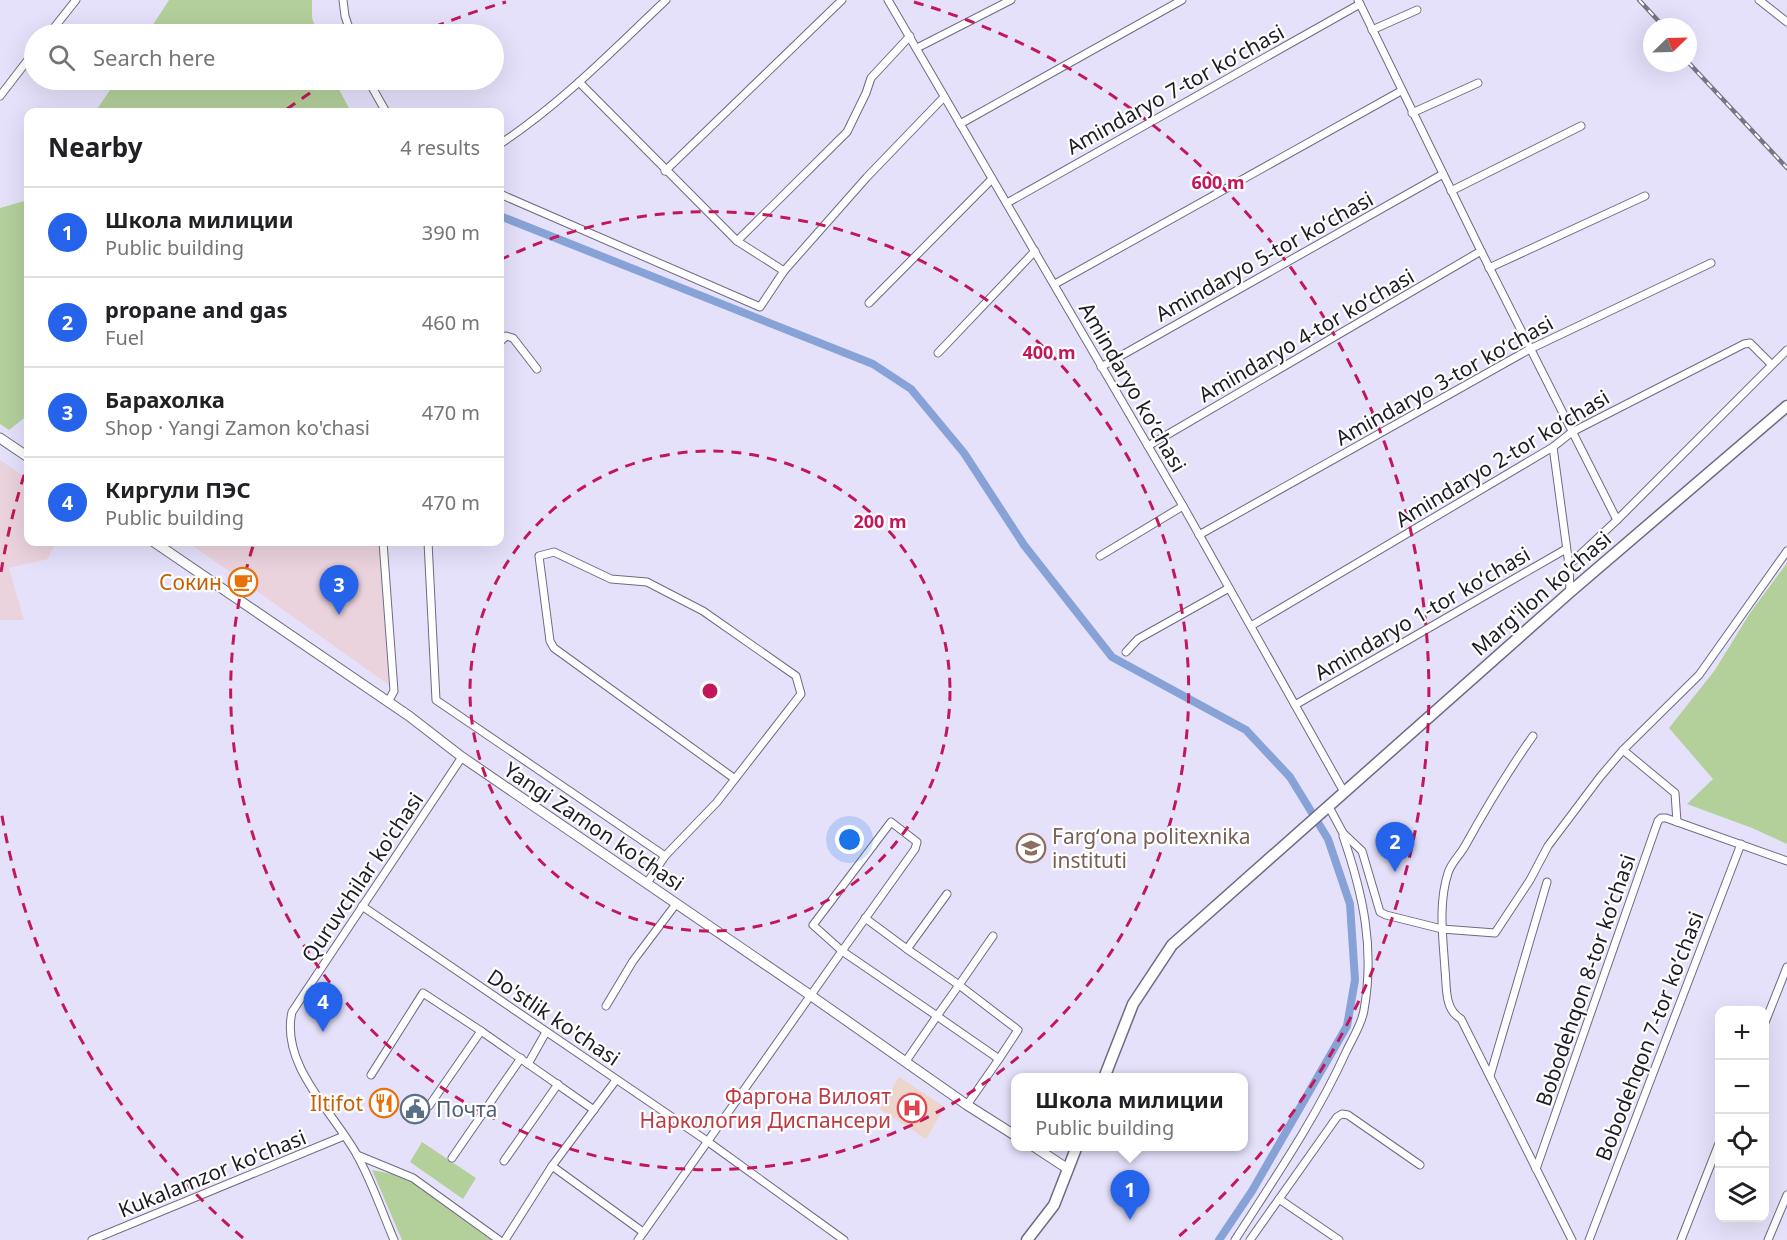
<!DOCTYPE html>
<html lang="en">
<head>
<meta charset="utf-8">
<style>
	body { margin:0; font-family:"Noto Sans",sans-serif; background:#f6f6f6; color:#202124 }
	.controls { position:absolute; right:18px; bottom:18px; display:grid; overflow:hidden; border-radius:12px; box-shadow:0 6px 24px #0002 }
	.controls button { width:54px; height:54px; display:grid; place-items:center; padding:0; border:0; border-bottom:2px solid #e0e0e0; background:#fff; color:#202124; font:30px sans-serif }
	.compass { position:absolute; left:1643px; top:18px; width:54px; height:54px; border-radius:50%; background:#fff; box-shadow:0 6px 24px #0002; rotate:67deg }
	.you { position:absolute; left:850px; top:840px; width:21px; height:21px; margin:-15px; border:4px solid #fff; border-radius:50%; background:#1a73e8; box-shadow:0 0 0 9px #1a73e833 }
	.badge { display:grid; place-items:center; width:39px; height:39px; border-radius:50%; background:#2563eb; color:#fff; font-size:20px; font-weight:700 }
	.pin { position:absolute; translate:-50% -50px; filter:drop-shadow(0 2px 3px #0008) }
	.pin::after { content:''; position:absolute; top:32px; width:21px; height:18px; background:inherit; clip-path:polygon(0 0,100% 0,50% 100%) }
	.popup { position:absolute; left:1011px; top:1073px; width:237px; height:78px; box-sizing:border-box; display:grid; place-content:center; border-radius:12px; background:#fff; filter:drop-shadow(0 2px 4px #0005); font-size:20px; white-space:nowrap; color:#757577 }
	.popup b { font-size:22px; color:#202124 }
	.popup::after { content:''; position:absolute; left:50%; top:100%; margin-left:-12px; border:12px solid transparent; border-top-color:#fff }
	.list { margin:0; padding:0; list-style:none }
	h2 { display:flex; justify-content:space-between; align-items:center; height:78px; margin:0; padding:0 24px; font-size:26px }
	h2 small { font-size:20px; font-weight:400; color:#757577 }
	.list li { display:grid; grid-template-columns:39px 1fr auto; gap:18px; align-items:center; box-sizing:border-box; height:90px; padding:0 24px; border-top:2px solid #e0e0e0 }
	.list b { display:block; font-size:22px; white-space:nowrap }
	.list p { margin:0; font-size:20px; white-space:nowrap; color:#757577 }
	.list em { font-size:20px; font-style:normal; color:#757577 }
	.icon { flex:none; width:33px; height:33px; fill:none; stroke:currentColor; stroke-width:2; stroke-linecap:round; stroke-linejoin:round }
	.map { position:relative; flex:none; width:1787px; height:1240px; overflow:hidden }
	.search { position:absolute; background:#fff; box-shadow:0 6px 24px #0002; left:24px; top:24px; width:480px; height:66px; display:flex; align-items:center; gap:15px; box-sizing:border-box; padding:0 21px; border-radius:33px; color:#757577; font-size:22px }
	.panel { position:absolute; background:#fff; box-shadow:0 6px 24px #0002; left:24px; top:108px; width:480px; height:438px; border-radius:12px }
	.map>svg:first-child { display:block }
	.commercial { fill:#ebd3de }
	.medical { fill:#edd5cc }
	.green { fill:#b3d09b }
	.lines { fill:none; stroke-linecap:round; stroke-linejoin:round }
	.canal { stroke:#87a2d6; stroke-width:8 }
	.minor-casing { stroke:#6f6a82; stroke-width:9 }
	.tertiary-casing { stroke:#6f6a82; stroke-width:11 }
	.primary-casing { stroke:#6f6a82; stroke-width:13 }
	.minor { stroke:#fff; stroke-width:7 }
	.tertiary { stroke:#fff; stroke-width:9 }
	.primary { stroke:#fff; stroke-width:10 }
	.rail-casing { stroke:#787586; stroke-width:4.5 }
	.rail { stroke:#fff; stroke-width:2; stroke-dasharray:7; stroke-linecap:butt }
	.ring { fill:none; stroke:#c2185b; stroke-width:3; stroke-dasharray:10 8 }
	.labels { text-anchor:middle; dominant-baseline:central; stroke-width:4.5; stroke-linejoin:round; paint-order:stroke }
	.street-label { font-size:21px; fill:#1d1b24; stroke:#fff }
	.food-label { font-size:21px; fill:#c56008; stroke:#fff; text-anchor:end }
	.education-label { font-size:21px; fill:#785e54; stroke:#fff; text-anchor:start }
	.health-label { font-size:21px; fill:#be3a42; stroke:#fff; text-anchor:end }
	.service-label { font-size:21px; fill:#4e5e75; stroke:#fff; text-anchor:start }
	.centre { fill:#c2185b; stroke:#fff; stroke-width:3 }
	.ring-label { font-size:18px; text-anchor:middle; font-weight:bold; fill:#c2185b; stroke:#fff; stroke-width:4.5; stroke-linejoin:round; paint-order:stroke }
</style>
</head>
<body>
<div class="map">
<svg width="1787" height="1240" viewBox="0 0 1787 1240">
	<rect width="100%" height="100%" fill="#e5e1fb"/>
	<!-- commercial -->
	<g class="commercial">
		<polygon points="0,460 28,479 28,542 56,542 48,559 9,568 24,620 0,620"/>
		<polygon points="188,542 382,542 393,688"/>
	</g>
	<!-- medical -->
	<polygon class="medical" points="899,1077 945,1107 926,1139 880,1109"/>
	<!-- green -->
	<g class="green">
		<polygon points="169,0 312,0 312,18 318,34 147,34"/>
		<polygon points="117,80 334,80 351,112 95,112"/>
		<polygon points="28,200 28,415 9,430 0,424 0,208"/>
		<polygon points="1787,563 1787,844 1752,828 1687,804 1713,779 1669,728 1715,670 1750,613"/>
		<polygon points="422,1142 476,1178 463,1199 410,1162"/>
		<polygon points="372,1170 412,1178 494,1236 493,1240 402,1240"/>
	</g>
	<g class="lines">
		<!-- canal -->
		<polyline class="canal" points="500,216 873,364 911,389 964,453 1024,545 1112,657 1246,730 1290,777 1328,839 1350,904 1355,980 1347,1026 1252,1191 1219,1240"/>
		<!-- minor casing -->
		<g class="minor-casing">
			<g id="minor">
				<polyline points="343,0 345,16 351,34"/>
				<polyline points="888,0 1183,506 1344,792"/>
				<polyline points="1358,0 1481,251 1617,520"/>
				<polyline points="1759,0 1787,22"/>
				<polyline points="1372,30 1417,10"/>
				<polyline points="49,34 76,0"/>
				<polyline points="917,48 1011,0"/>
				<polyline points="368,80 386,112"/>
				<polyline points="0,96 34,52"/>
				<polyline points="1412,113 1478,83"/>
				<polyline points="960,124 1182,0"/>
				<path d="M500 144C561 104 613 50 666 0"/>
				<polyline points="665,171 842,0"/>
				<polyline points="1451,191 1581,126"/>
				<polyline points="500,194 760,307 784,271 737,241 579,82"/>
				<polyline points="1007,203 1360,4"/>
				<polyline points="737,241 847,132 866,93 871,78 910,36"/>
				<polyline points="1489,268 1645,196"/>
				<polyline points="784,271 867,177 944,97"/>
				<polyline points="1055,284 1401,91"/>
				<polyline points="869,303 992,179"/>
				<polyline points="500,342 506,336 513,338 537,369"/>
				<polyline points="938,353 1035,251"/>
				<polyline points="1101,367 1443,174"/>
				<polyline points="1148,446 1481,251"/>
				<polyline points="1553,447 1569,565 1570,592"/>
				<polyline points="1199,535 1530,349 1711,263"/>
				<polyline points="383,542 394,691 388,702"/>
				<polyline points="428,542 436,700 665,856"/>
				<polyline points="1100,556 1183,506"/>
				<polyline points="1569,565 1617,520 1787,350"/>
				<polyline points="1251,626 1553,447 1572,432 1744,344 1750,343 1771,364"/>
				<polyline points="1126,652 1138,639 1229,588"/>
				<polyline points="1295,705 1566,549"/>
				<path d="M1533 736C1508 771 1486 808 1465 846 1460 855 1451 863 1448 873 1438 904 1443 938 1445 970 1447 988 1444 1009 1461 1019L1572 1240"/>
				<polyline points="1623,750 1675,793 1677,822"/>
				<polyline points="1329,807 1343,833 1362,851 1380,912 1386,915 1442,929 1495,933 1530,880 1548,846 1600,777 1623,750 1699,675 1787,551"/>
				<polyline points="647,883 665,856 717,802 801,694 796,676 703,611 647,582 611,579 554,552 539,556 550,641 554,648 735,779"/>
				<polyline points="362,906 707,1141 844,1240"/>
				<polyline points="865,918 907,949"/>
				<polyline points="606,1006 633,961 676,904"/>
				<polyline points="1764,1025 1787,967"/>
				<polyline points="906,1061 937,1016 999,1059 1018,1030 959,985 993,936"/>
				<polyline points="528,1064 546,1032"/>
				<polyline points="371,1075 423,993 481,1031 594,1110"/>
				<polyline points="1490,1076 1547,882"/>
				<polyline points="616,1080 552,1166 643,1232"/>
				<polyline points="967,1105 999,1059"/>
				<polyline points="429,1106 481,1031"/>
				<polyline points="357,1155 413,1178 499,1240"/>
				<polyline points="452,1158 521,1058"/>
				<polyline points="504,1161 558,1084"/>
				<polyline points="1536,1169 1658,821 1661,818 1666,818 1787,861"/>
				<polyline points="1279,1199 1339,1240"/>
				<polyline points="92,1240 344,1136"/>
				<path d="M394 1240C382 1212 372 1182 357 1155 334 1113 280 1065 292 1012L462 757"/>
				<polyline points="505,1240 552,1166"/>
				<polyline points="638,1240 842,951 813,925 891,822 917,842 915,849 842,951 937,1016 959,985 907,949 947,894"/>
				<path d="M1235 1240C1274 1179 1316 1118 1346 1052 1352 1039 1362 1024 1364 1010 1375 948 1363 894 1343 836"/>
				<polyline points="1250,1240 1337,1117 1342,1114 1348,1115 1420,1165"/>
				<polyline points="1589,1240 1741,844"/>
				<polyline points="1681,1240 1720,1141"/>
				<polyline points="1768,1240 1787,1195"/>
			</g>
		</g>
		<!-- tertiary casing -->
		<g class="tertiary-casing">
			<g id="tertiary">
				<polyline points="0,438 28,457"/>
				<polyline points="154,542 409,716 462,757 810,995 967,1105 1016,1136"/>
				<polyline points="1033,1146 1068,1169"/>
			</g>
		</g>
		<!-- primary casing -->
		<g class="primary-casing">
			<g id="primary">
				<polyline points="1104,1078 1133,1004 1172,945 1570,592 1787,406"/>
				<polyline points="1027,1240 1054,1205 1077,1146"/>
			</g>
		</g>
		<!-- minor -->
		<use href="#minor" class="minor"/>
		<!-- tertiary -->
		<use href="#tertiary" class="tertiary"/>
		<!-- primary -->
		<use href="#primary" class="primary"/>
		<!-- rail casing -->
		<g class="rail-casing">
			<g id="rail">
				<polyline points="1639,0 1664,27"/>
				<polyline points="1688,62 1787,168"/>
			</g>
		</g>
		<!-- rail -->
		<use href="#rail" class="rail"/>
	</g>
	<!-- distance rings -->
	<g class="ring">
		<circle cx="710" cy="691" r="240"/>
		<path d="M500 260A479 479 0 1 1 254 543"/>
		<path d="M243 1238A719 719 0 0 1 1 810M1 572A719 719 0 0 1 28 463M287 109A719 719 0 0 1 329 81M418 34A719 719 0 0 1 506 2M914 2A719 719 0 0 1 1177 1238"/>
	</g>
	<!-- icons -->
	<defs>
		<g id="cafe-ring" transform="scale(1.5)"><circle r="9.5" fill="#fff" stroke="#e8710a" stroke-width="1.5"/><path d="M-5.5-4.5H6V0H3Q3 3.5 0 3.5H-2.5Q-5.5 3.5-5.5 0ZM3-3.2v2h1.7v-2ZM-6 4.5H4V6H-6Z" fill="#e8710a"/></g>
		<g id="university-ring" transform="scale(1.5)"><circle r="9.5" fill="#fff" stroke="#8d6e63" stroke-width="1.5"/><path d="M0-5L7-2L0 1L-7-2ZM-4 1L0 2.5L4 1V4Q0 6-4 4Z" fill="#8d6e63"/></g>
		<g id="restaurant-ring" transform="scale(1.5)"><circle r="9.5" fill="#fff" stroke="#e8710a" stroke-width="1.5"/><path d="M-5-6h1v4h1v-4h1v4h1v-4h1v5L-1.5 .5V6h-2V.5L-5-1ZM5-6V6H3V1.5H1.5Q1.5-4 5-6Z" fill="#e8710a"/></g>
		<g id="hospital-ring" transform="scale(1.5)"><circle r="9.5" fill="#fff" stroke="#e0444e" stroke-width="1.5"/><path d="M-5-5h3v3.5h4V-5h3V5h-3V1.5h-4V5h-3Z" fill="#e0444e"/></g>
		<g id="civic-ring" transform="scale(1.5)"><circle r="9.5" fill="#fff" stroke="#5c6f8a" stroke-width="1.5"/><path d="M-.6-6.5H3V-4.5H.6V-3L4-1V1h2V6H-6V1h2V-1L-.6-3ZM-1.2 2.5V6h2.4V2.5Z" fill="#5c6f8a"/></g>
	</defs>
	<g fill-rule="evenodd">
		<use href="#cafe-ring" x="243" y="582"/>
		<use href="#university-ring" x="1031" y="848"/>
		<use href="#restaurant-ring" x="384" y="1103"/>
		<use href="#hospital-ring" x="912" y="1108"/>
		<use href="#civic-ring" x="415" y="1109"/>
	</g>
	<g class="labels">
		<!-- street labels -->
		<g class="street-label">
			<text transform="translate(1175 89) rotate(-29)">Amindaryo 7-tor koʻchasi</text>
			<text transform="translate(1264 256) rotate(-29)">Amindaryo 5-tor koʻchasi</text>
			<text transform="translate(1306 335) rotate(-30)">Amindaryo 4-tor koʻchasi</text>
			<text transform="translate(1444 380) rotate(-29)">Amindaryo 3-tor koʻchasi</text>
			<text transform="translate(1133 387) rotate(60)">Amindaryo koʻchasi</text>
			<text transform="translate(1502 458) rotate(-31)">Amindaryo 2-tor koʻchasi</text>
			<text transform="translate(1541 593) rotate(-41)">Marg'ilon ko'chasi</text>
			<text transform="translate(1422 613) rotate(-30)">Amindaryo 1-tor koʻchasi</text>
			<text transform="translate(594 826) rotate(34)">Yangi Zamon ko'chasi</text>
			<text transform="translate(362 877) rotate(-56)">Quruvchilar ko'chasi</text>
			<text transform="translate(1585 980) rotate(-71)">Bobodehqon 8-tor koʼchasi</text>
			<text transform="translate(554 1017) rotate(34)">Do'stlik ko'chasi</text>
			<text transform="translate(1649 1036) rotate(-69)">Bobodehqon 7-tor koʼchasi</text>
			<text transform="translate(212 1173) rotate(-22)">Kukalamzor ko'chasi</text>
		</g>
		<!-- food labels -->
		<g class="food-label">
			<text x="222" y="582">Сокин</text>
			<text x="363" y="1103">Iltifot</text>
		</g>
		<!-- education labels -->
		<g class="education-label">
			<text x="1052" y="836">Fargʻona politexnika<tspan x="1052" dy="24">instituti</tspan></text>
		</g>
		<!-- health labels -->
		<g class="health-label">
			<text x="891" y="1096">Фаргона Вилоят<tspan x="891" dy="24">Наркология Диспансери</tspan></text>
		</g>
		<!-- service labels -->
		<g class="service-label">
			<text x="436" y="1109">Почта</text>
		</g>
	</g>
	<circle cx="710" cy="691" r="9" class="centre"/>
	<g class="ring-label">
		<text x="1218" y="189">600 m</text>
		<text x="1049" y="359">400 m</text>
		<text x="880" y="528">200 m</text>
	</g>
</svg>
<div class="controls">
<button>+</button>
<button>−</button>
<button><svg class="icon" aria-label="locate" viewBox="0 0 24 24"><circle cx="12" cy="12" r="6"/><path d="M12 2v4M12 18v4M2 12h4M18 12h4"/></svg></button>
<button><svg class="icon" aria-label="layers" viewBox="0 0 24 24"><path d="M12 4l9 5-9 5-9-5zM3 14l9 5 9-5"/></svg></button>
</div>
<svg class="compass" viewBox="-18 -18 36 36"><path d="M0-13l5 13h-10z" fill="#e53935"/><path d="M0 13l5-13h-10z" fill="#757577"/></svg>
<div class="you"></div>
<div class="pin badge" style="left:1130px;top:1220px">1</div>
<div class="popup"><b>Школа милиции</b>Public building</div>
<div class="pin badge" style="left:1395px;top:872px">2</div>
<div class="pin badge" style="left:339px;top:615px">3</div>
<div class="pin badge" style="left:323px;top:1032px">4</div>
<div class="search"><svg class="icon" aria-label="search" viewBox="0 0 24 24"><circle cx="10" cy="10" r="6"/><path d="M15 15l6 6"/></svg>Search here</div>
<section class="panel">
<h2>Nearby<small>4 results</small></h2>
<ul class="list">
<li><span class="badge">1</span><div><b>Школа милиции</b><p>Public building</p></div><em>390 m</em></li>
<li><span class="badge">2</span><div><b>propane and gas</b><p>Fuel</p></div><em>460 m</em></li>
<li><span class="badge">3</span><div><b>Барахолка</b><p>Shop · Yangi Zamon ko'chasi</p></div><em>470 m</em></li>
<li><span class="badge">4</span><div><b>Киргули ПЭС</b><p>Public building</p></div><em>470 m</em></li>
</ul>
</section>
</div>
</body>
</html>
